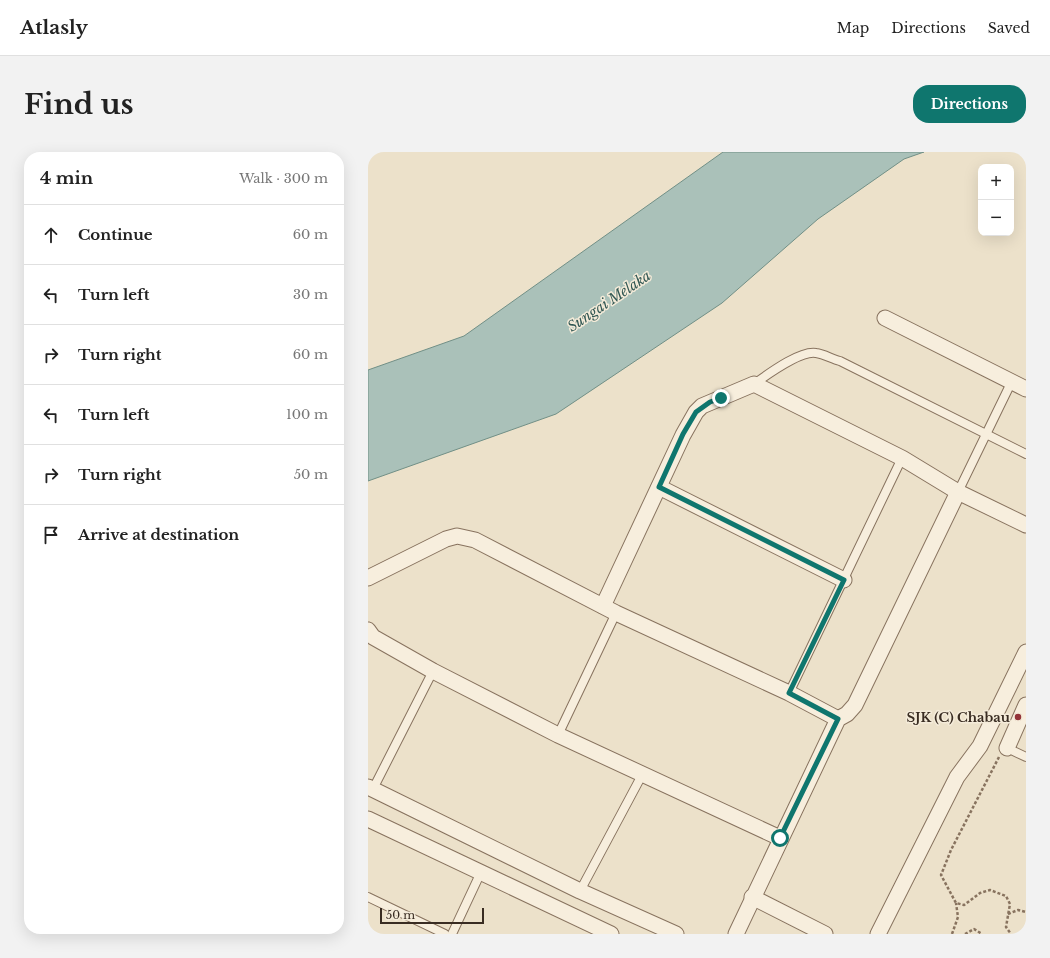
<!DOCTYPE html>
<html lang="en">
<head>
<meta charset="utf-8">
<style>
	body { margin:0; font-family:"Libre Baskerville",serif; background:#f2f2f2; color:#222 }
	.controls { position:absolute; right:12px; top:12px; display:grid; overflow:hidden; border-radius:8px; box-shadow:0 4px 16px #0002 }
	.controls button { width:36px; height:36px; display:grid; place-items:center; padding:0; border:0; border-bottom:1px solid #e0e0e0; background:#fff; color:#222; font:20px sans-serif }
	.scale { position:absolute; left:12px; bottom:10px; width:104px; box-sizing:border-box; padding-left:4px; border:2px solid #392c22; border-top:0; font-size:11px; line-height:14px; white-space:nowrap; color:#392c22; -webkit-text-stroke:3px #f4ebd9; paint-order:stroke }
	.stop { position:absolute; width:12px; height:12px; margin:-9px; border:3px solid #0f766e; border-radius:50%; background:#fff }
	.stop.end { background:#0f766e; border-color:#fff; box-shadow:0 1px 4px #0008 }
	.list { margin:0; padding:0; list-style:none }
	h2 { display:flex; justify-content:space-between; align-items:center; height:52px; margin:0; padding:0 16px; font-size:17px }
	h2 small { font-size:13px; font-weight:400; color:#767676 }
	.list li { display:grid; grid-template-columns:26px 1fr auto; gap:12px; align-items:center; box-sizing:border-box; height:60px; padding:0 16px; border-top:1px solid #e0e0e0 }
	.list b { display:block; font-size:15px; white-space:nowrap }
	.list em { font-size:13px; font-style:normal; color:#767676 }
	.icon { flex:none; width:22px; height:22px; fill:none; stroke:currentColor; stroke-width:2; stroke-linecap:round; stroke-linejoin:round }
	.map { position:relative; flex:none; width:658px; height:782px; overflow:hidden; border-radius:16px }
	header { display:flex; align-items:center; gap:24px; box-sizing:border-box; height:56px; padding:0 20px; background:#fff; border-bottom:1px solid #e0e0e0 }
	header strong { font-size:19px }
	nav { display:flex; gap:22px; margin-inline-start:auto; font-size:14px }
	.intro { display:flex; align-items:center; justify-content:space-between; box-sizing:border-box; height:96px; padding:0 24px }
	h1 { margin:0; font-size:28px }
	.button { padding:10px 18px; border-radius:16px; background:#0f766e; color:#fff; font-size:14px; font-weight:700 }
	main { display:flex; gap:24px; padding:0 24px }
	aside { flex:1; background:#fff; border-radius:16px; box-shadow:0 4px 16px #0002 }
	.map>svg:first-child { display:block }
	.water { fill:#aac1b9; stroke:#718f86 }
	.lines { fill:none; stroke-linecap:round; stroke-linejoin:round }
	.service-casing { stroke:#88735f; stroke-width:10 }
	.minor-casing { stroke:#88735f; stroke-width:17 }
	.path { stroke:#88735f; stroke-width:2.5; stroke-dasharray:3 2; stroke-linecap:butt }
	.service { stroke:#f7eedd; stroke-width:8 }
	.minor { stroke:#f7eedd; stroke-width:15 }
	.route { stroke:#0f766e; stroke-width:5 }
	.poi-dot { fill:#933338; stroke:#f4ebd9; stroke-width:1.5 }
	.labels { text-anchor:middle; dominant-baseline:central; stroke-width:3; stroke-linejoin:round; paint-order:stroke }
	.poi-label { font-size:13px; font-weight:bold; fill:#392c22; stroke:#f4ebd9; text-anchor:end }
	.water-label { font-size:14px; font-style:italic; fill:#325854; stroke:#f4ebd9 }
</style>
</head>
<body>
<header>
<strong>Atlasly</strong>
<nav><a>Map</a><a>Directions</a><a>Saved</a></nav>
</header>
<div class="intro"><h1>Find us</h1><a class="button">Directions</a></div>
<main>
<aside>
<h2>4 min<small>Walk · 300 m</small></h2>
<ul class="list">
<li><svg class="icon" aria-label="ahead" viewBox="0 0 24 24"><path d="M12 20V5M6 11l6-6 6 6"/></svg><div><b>Continue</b></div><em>60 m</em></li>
<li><svg class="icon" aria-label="left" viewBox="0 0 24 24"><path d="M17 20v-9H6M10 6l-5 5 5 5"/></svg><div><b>Turn left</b></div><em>30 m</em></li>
<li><svg class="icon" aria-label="right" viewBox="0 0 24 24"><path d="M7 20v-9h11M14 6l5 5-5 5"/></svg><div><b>Turn right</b></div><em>60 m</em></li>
<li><svg class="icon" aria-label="left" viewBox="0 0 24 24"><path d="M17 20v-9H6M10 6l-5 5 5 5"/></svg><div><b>Turn left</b></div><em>100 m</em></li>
<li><svg class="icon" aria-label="right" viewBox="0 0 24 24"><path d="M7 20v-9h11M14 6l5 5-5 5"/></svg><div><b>Turn right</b></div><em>50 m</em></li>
<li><svg class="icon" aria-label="arrive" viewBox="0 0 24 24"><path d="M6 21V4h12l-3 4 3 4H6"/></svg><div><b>Arrive at destination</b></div></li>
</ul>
</aside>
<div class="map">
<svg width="658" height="782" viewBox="0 0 658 782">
	<rect width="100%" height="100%" fill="#ece1ca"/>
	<!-- water -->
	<polygon class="water" points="355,0 556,0 536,7 450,67 354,151 188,262 0,329 0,218 96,184"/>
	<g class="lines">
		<!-- service casing -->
		<g class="service-casing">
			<g id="service">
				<path d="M386 232C399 223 432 198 448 201 456 202 464 207 472 209L658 302"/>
				<polyline points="590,340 643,231"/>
				<polyline points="421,541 534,306"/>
				<polyline points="190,583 248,461"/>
				<polyline points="639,596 658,605"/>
				<polyline points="5,637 65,519"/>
				<polyline points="212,739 274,623"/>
				<polyline points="0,745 77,782"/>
				<polyline points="84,782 113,720"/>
			</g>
		</g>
		<!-- minor casing -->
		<g class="minor-casing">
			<g id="minor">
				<polyline points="517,166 658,237"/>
				<polyline points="291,335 476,428"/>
				<polyline points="0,426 78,387 89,384 107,388 248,461 421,541 470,567"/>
				<polyline points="235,454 315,283 328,260 334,254 386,232 534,306 590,340 658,373"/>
				<polyline points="0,478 5,485 65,519 190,583 412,686"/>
				<polyline points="639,596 658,553"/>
				<polyline points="0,635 212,739 308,782"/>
				<polyline points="0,667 243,782"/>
				<polyline points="384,745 457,782"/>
				<polyline points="368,782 470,567 479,562 487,553 590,340"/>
				<polyline points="510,782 589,625 612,594 658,500"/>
			</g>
		</g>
		<!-- path -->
		<g class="path">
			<polyline points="631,605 583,698 573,723 588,751 596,753 612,741 622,738 638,744 642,752 638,775 643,782"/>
			<polyline points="640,762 650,758 658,760"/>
			<polyline points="584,782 590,765 588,751"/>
			<polyline points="597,782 606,777 614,782"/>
		</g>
		<!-- service -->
		<use href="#service" class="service"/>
		<!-- minor -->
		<use href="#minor" class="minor"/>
	</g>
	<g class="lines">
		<!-- route -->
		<polyline class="route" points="353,246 342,250 328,260 315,282 291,335 476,428 421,541 470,567 412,686"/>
	</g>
	<!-- markers -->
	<circle class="poi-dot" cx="650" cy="565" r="4"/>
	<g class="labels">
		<!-- poi labels -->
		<g class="poi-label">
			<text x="642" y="565">SJK (C) Chabau</text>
		</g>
		<!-- water labels -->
		<g class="water-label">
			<text transform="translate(241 149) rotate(-34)">Sungai Melaka</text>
		</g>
	</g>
</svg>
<div class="controls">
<button>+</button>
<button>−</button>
</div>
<div class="scale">50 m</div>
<div class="stop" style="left:412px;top:686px"></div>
<div class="stop end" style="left:353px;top:246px"></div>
</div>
</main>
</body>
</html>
